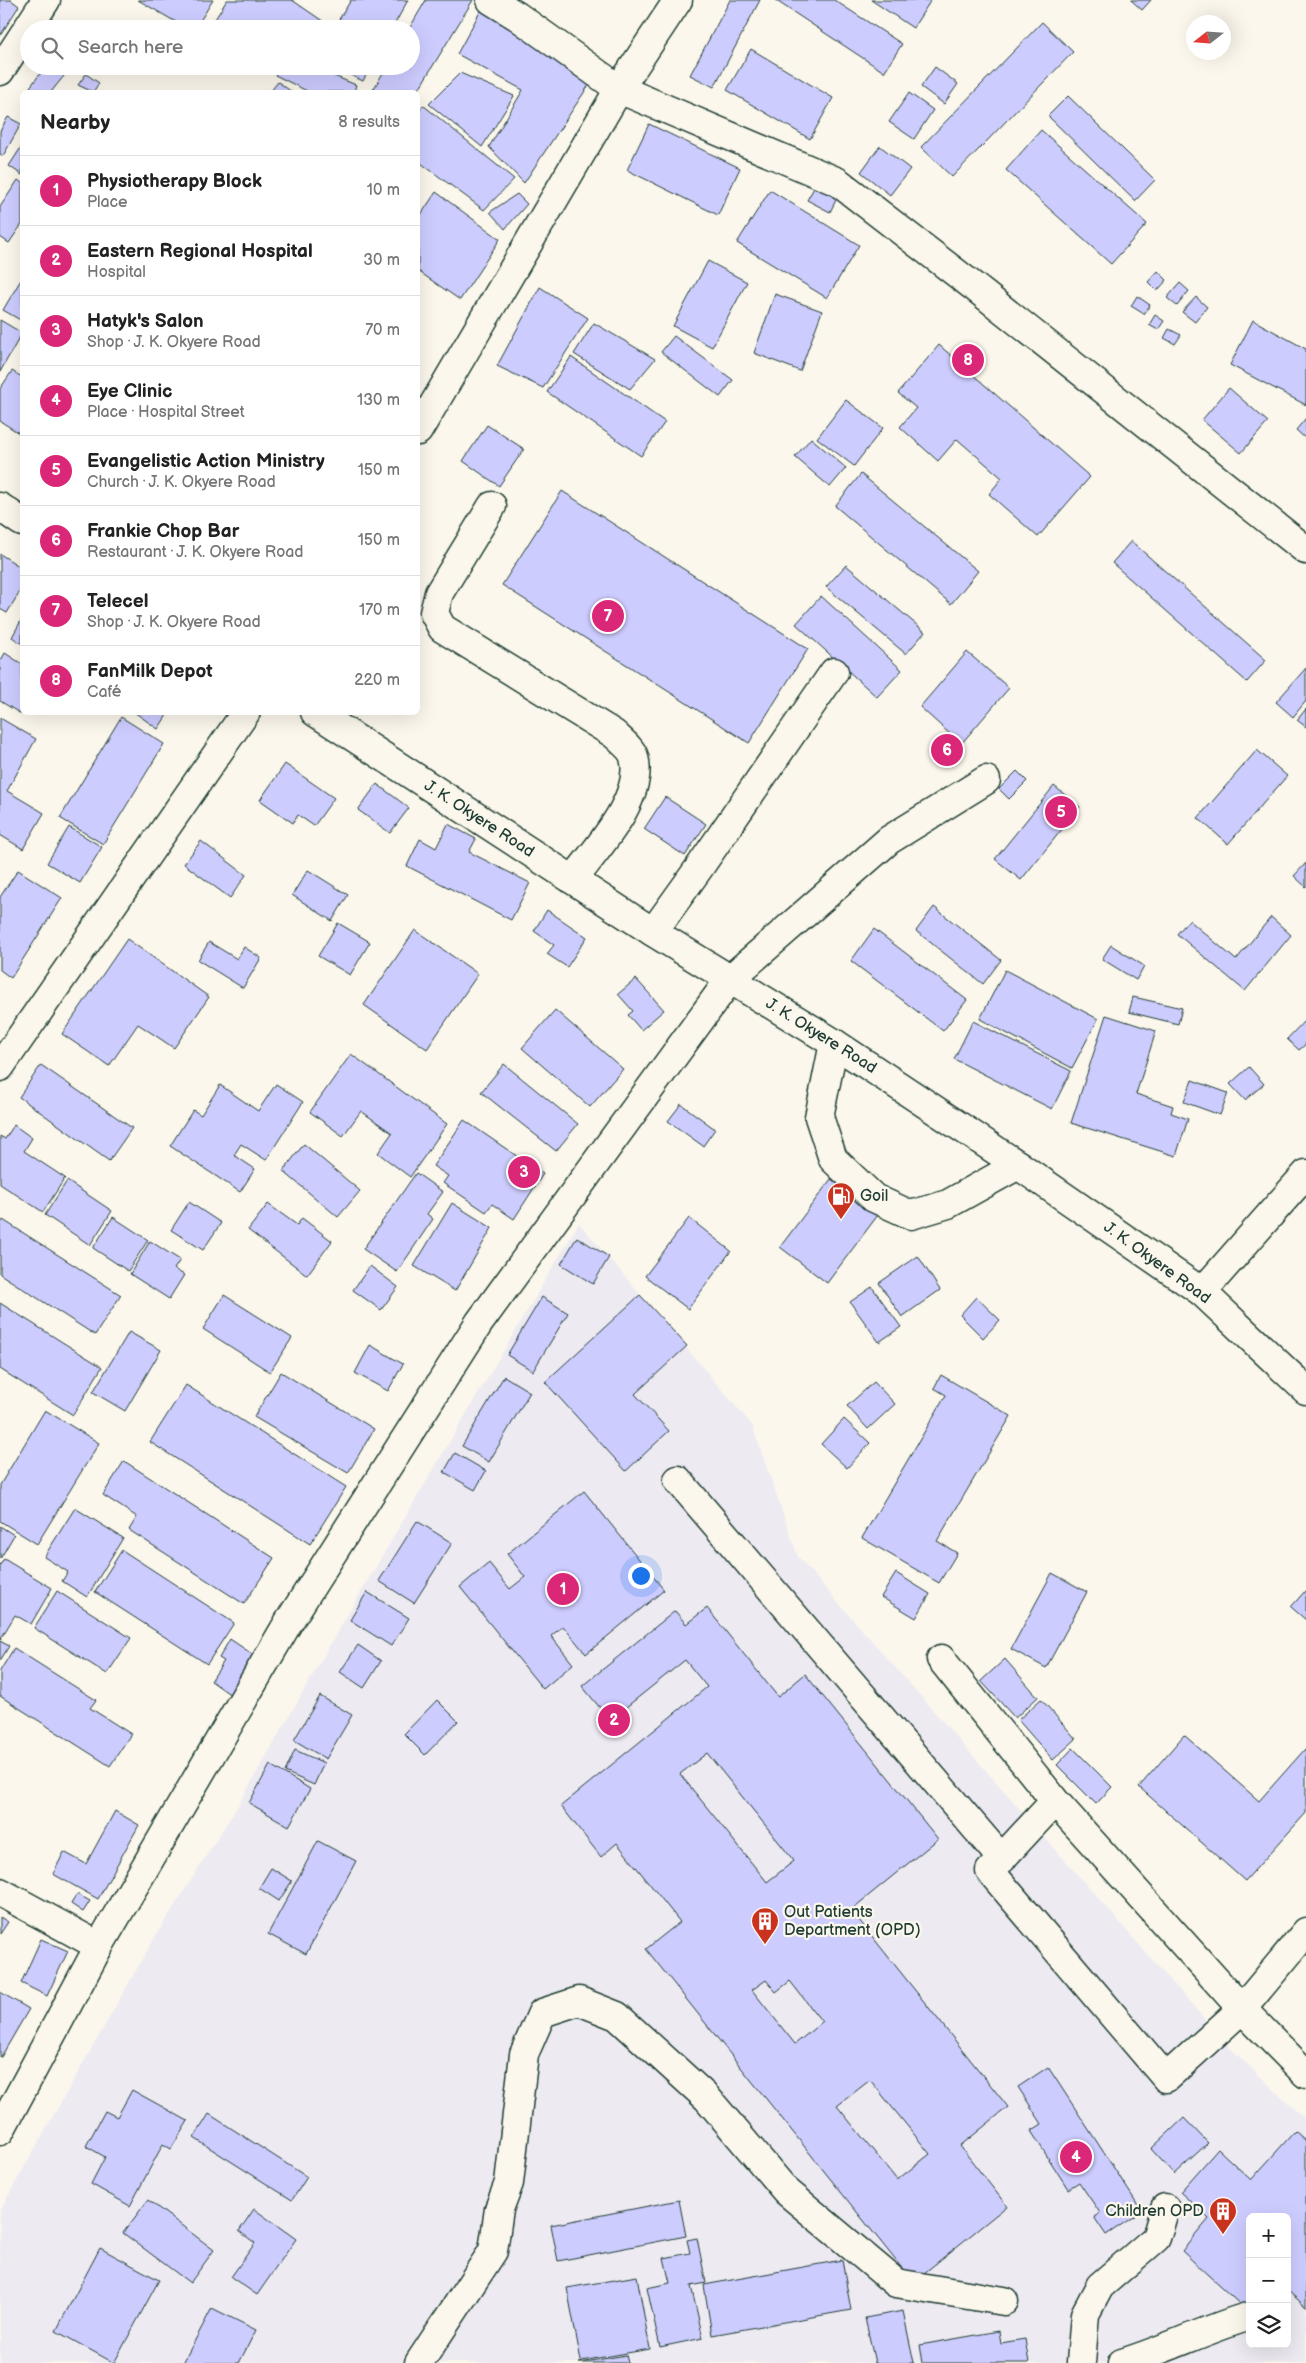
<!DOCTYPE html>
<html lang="en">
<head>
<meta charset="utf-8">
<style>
	body { margin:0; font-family:"Balsamiq Sans",sans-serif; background:#f2f2f2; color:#222 }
	.controls { position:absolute; right:15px; bottom:15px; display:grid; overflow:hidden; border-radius:8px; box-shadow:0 5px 20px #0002 }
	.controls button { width:45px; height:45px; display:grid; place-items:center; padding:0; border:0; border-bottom:1px solid #e0e0e0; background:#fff; color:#222; font:25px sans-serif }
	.compass { position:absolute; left:1186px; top:15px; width:45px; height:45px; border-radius:50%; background:#fff; box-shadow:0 5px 20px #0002; rotate:253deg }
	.you { position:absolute; left:640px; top:1575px; width:18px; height:18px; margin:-12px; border:4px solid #fff; border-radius:50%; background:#1a73e8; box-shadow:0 0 0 8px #1a73e833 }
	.badge { display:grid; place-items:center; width:32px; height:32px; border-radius:50%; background:#db2777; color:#fff; font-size:16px; font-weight:700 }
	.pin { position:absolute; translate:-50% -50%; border:2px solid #fff; box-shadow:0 1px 5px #0006 }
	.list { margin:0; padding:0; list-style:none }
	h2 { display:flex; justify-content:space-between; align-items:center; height:65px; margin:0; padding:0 20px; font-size:21px }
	h2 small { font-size:16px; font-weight:400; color:#767676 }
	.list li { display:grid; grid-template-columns:32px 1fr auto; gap:15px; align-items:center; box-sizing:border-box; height:70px; padding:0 20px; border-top:1px solid #e0e0e0 }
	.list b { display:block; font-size:19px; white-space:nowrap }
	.list p { margin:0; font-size:16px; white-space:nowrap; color:#767676 }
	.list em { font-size:16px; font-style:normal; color:#767676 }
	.icon { flex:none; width:28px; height:28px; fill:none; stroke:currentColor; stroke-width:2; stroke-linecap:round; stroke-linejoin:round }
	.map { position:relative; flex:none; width:1306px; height:2363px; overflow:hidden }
	.search { position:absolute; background:#fff; box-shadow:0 5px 20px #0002; left:20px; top:20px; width:400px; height:55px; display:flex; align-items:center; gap:12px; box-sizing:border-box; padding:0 18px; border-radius:28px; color:#767676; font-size:19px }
	.panel { position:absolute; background:#fff; box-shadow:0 5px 20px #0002; left:20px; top:90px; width:400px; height:625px; border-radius:8px }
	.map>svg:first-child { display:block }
	.built { fill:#edeaf2; fill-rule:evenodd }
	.building { fill:#cdccff; stroke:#1f3d34; fill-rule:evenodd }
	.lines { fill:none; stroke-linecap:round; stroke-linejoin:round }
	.minor-casing { stroke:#1f3d34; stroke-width:31 }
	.major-casing { stroke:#1f3d34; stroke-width:31 }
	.minor { stroke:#fbf7ec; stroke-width:28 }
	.major { stroke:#fbf7ec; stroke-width:28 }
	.labels { text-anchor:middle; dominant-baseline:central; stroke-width:4.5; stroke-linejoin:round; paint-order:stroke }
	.street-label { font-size:16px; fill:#1f3d34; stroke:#fbf7ec }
	.poi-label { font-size:16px; fill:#1f3d34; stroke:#fbf7ec; text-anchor:start }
</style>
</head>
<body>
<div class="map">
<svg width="1306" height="2363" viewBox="0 0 1306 2363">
	<rect width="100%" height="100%" fill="#fbf7ec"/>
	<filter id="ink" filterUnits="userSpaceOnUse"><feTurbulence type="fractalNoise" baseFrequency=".02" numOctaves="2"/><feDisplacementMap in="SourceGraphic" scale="10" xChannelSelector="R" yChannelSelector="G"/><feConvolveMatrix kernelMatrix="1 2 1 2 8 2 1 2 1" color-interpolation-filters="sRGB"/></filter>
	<g filter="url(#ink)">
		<!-- built -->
		<path class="built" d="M579 1223 752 1425 798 1557 1230 2048 1306 2120V2363H0V2210L155 1937 239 1804 335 1636ZM1250 2217H1287V2344H1250Z"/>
		<!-- building -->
		<g class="building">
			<polygon points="0,0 11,0 19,6 0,36"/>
			<polygon points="138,0 213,0 195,29 188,29"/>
			<polygon points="227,0 292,0 327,24 323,29 209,29"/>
			<polygon points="351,0 408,0 392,29 333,29"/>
			<polygon points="426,0 473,0 417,92 376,92 373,90 387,66 411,66 411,29 409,29"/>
			<polygon points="730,0 760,0 714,87 690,75"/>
			<polygon points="775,0 834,0 902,44 884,72"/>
			<polygon points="871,0 931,0 913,28"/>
			<polygon points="1131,0 1151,0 1142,10"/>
			<polygon points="486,1 593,79 524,183 489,147 523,90 457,54"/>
			<polygon points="1042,22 1073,52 952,177 921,147"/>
			<polygon points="751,49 833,98 810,139 727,90"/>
			<polygon points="46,66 72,66 51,92 36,92 30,87"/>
			<polygon points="282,66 310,66 356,85 354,92 309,92 275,75"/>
			<polygon points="331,66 371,66 363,81"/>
			<polygon points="935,67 958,84 944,104 921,87"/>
			<polygon points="460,73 514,96 482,147 429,104"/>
			<polygon points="86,74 99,83 93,92 78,85"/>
			<polygon points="278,82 292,92 270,92"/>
			<polygon points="909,93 933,110 914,139 889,122"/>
			<polygon points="1068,96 1155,180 1135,201 1048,116"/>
			<polygon points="423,105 514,179 484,210 418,161 418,113"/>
			<polygon points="8,117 21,124 3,156 0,154 0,131"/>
			<polygon points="649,124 740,168 718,215 627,170"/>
			<polygon points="1041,130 1147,224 1111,264 1006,170"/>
			<polygon points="22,146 22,175 9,166"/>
			<polygon points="880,146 910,169 890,195 861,172"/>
			<polygon points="18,180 22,183 22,224 9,243 0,237 0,207"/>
			<polygon points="815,186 837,198 830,212 807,200"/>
			<polygon points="770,190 859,245 827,298 737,243"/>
			<polygon points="436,192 500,239 460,300 418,271 418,219"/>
			<polygon points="517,194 527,204 505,229 490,212"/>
			<polygon points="708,261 747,282 712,347 673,326"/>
			<polygon points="1158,271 1167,280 1157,291 1148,282"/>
			<polygon points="22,278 22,321 3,310"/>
			<polygon points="1180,283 1189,291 1177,306 1167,298"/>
			<polygon points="540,287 588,318 543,388 497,366"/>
			<polygon points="775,294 822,311 800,371 754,353"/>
			<polygon points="1137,296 1150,305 1144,314 1131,306"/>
			<polygon points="1196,297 1207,307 1195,322 1182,312"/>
			<polygon points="1155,315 1164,321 1158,330 1149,325"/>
			<polygon points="0,320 22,333 0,372"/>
			<polygon points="1253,320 1306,349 1306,405 1230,365"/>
			<polygon points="594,323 655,359 630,389 574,354"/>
			<polygon points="1169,329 1181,335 1175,344 1164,338"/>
			<polygon points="674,336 733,380 720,397 661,352"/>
			<polygon points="939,345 1090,477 1038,537 989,494 1002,478 957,439 938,461 900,427 916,408 898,393"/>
			<polygon points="571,357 665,422 641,456 547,392"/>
			<polygon points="12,371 22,377 22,435 0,421 0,389"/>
			<polygon points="1229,388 1268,422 1241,453 1202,420"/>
			<polygon points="846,400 883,428 854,466 817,438"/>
			<polygon points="1306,418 1306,439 1296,430"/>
			<polygon points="487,425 524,449 499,486 463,461"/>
			<polygon points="811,438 846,468 830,487 795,457"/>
			<polygon points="861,474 978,571 951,604 835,506"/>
			<polygon points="562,491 808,649 749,743 502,585"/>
			<polygon points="1131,541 1266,660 1247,682 1112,563"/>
			<polygon points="0,554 22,568 22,588 7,613 0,609"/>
			<polygon points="846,565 925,632 906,654 826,587"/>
			<polygon points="821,596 902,670 877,697 796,624"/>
			<polygon points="22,619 22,644 12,637"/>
			<polygon points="967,652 1009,688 961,744 920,707"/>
			<polygon points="5,653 22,664 22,711 21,714 0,701 0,662"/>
			<polygon points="1306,668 1306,701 1293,717 1276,702"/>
			<polygon points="1306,709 1306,727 1297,720"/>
			<polygon points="134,712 169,712 158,729"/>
			<polygon points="121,717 164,744 103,844 60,818"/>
			<polygon points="0,718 36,739 7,791 44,813 23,849 0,835"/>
			<polygon points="1257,750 1287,776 1228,844 1198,818"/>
			<polygon points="285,764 334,798 314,826 298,815 293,823 260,800"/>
			<polygon points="1017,771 1027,781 1009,799 999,789"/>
			<polygon points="377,784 409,808 390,833 358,810"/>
			<polygon points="1054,786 1080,807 1021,880 995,859"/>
			<polygon points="665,797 706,824 685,856 644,829"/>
			<polygon points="448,824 476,839 469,852 530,883 511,920 407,866 420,839 436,848"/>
			<polygon points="69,827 102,847 80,883 47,863"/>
			<polygon points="201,841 246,875 230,898 184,864"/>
			<polygon points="1306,863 1306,887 1294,876"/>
			<polygon points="18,870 62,898 11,978 0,970 0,897"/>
			<polygon points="308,870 348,895 332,921 292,895"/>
			<polygon points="934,907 1001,960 983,984 916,931"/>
			<polygon points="547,910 587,937 567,967 547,954 554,945 534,931"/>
			<polygon points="1271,917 1291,935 1245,991 1177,934 1189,920 1236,960"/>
			<polygon points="338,923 370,942 350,975 318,956"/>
			<polygon points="874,929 967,1000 943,1031 851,961"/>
			<polygon points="415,930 478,974 427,1049 364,1005"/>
			<polygon points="127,939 209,997 174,1048 138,1024 109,1066 62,1034"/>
			<polygon points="209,942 237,959 244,947 261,958 243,988 198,960"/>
			<polygon points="1111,945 1144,966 1136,980 1102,959"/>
			<polygon points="1005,970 1098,1019 1072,1068 980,1019"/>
			<polygon points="636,979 664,1010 641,1030 628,1015 633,1011 618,994"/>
			<polygon points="1133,997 1182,1008 1178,1024 1129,1012"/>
			<polygon points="555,1010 623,1069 590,1107 522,1048"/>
			<polygon points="1106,1015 1156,1031 1136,1094 1173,1106 1171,1113 1188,1119 1176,1156 1071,1123"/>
			<polygon points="1306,1019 1306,1044 1299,1050 1287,1039"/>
			<polygon points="973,1021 1071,1071 1052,1109 954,1059"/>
			<polygon points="351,1054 447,1124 410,1177 378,1153 392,1133 361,1111 343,1136 310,1112"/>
			<polygon points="504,1064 578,1124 556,1151 481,1092"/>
			<polygon points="41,1065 132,1128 109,1161 19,1097"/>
			<polygon points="1249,1067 1264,1084 1245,1100 1230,1084"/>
			<polygon points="1192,1080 1228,1093 1220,1115 1184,1102"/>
			<polygon points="276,1084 303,1102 266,1160 241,1144 234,1155 255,1169 240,1192 170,1146 193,1110 201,1115 220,1085 258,1111"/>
			<polygon points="681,1104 715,1129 703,1146 668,1121"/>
			<polygon points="464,1120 543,1174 514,1219 492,1204 486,1212 443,1183 448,1176 433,1166"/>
			<polygon points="14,1125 32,1138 24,1151 65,1178 43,1212 0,1184 0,1136 5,1139"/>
			<polygon points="304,1144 360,1191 338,1217 283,1171"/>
			<polygon points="416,1173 443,1192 427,1214 433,1219 397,1272 363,1249"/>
			<polygon points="831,1179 878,1215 827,1283 780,1247"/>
			<polygon points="67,1181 112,1211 90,1245 45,1215"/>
			<polygon points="189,1202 221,1223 203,1250 171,1230"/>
			<polygon points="452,1203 492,1228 455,1291 414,1266"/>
			<polygon points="268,1204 297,1225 302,1218 332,1241 307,1275 248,1230"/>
			<polygon points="113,1217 148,1240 128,1271 93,1248"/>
			<polygon points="689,1218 731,1251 688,1309 645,1276"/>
			<polygon points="3,1220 121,1295 95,1335 0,1274 0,1225"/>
			<polygon points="577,1237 609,1257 593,1284 561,1264"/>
			<polygon points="150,1241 180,1260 174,1269 184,1275 169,1299 130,1274"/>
			<polygon points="918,1256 940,1290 902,1317 879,1283"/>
			<polygon points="370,1266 398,1287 381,1310 353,1290"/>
			<polygon points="872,1287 901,1327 879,1342 850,1302"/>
			<polygon points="224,1295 292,1338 270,1372 203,1329"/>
			<polygon points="640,1295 687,1346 635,1394 669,1431 626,1471 545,1382"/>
			<polygon points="542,1297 568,1313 533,1371 507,1355"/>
			<polygon points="976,1297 1000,1320 983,1338 960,1315"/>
			<polygon points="0,1303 102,1367 73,1415 0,1369"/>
			<polygon points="129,1332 161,1350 125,1411 93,1392"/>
			<polygon points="370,1345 403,1364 388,1391 355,1373"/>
			<polygon points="281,1372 374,1429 348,1473 254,1417"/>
			<polygon points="941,1375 1011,1416 937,1541 957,1553 939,1583 862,1538 946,1395 934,1388"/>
			<polygon points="504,1376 530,1392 489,1462 462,1446"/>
			<polygon points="874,1382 895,1404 868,1429 847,1406"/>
			<polygon points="186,1385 346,1487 310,1544 150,1442"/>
			<polygon points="45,1410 99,1443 37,1544 0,1521 0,1485"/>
			<polygon points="844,1419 870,1443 847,1468 821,1444"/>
			<polygon points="455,1453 486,1471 475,1490 444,1472"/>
			<polygon points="124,1461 274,1558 244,1604 129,1530 137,1517 103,1495"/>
			<polygon points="584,1491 664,1590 586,1654 563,1626 551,1636 573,1664 543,1689 460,1587 489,1563 510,1589 525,1577 507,1554"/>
			<polygon points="75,1508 123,1538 87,1597 62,1581 68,1572 44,1557"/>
			<polygon points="417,1521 452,1543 414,1603 379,1581"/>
			<polygon points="0,1526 14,1535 0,1559"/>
			<polygon points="122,1550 234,1623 207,1664 95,1592"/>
			<polygon points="4,1559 52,1588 31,1624 15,1615 0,1640 0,1565"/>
			<polygon points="896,1573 930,1594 916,1618 881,1597"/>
			<polygon points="1052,1573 1087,1592 1046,1668 1011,1649"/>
			<polygon points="1306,1590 1306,1620 1291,1607"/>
			<polygon points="57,1591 131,1638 107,1674 34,1628"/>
			<polygon points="367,1592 409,1618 391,1646 350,1620"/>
			<path d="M707 1608 778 1697 805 1674 938 1839 851 1910 1008 2107 960 2146 1007 2206 913 2282 646 1949 680 1922 617 1843 601 1857 561 1806 707 1687 685 1660 610 1720 582 1686 675 1611 686 1624ZM707 1753 794 1861 767 1882 680 1774ZM766 1980 776 1992 790 1981 822 2022 795 2044 752 1990ZM870 2080 930 2154 897 2180 837 2106Z"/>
			<polygon points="230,1639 255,1656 231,1695 211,1681 224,1661 219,1658"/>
			<polygon points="0,1641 9,1646 0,1661"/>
			<polygon points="358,1645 381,1661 364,1688 340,1672"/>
			<polygon points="14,1648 96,1700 90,1708 131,1734 110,1766 0,1696 0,1671"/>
			<polygon points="1005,1659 1038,1697 1015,1718 981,1681"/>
			<polygon points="320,1696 352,1715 326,1759 294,1740"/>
			<polygon points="1041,1699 1076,1739 1053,1760 1018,1720"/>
			<polygon points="437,1700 458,1721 425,1755 404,1734"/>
			<polygon points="1184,1735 1259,1801 1306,1748 1306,1813 1245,1881 1139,1787"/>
			<polygon points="1073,1748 1112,1787 1096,1804 1057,1765"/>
			<polygon points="295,1750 324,1763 314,1785 285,1772"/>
			<polygon points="270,1765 310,1789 289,1826 249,1803"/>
			<polygon points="115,1811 139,1825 98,1899 53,1874 64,1852 86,1864"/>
			<polygon points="318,1841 356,1861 306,1954 268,1934"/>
			<polygon points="271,1868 292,1881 279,1901 259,1888"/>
			<polygon points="77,1894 90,1901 83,1912 71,1904"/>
			<polygon points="0,1917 8,1922 0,1934"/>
			<polygon points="41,1939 68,1951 47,1996 21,1983"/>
			<polygon points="0,1992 29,2009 1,2057 0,2057"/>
			<polygon points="1048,2067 1142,2211 1106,2235 1094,2217 1100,2213 1079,2182 1068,2189 1031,2131 1042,2124 1018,2087"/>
			<polygon points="132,2090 188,2121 171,2149 163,2144 130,2206 91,2184 105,2157 86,2146 105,2111 117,2117"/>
			<polygon points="209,2114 307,2177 292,2200 194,2138"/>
			<polygon points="1184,2118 1208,2143 1174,2174 1151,2149"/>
			<polygon points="1295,2131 1306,2141 1306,2307 1287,2290 1287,2217 1250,2217 1250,2303 1245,2309 1182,2251 1209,2219 1180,2192 1218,2149 1251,2180"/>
			<polygon points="148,2200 214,2250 190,2283 123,2233"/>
			<polygon points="679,2200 686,2236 558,2261 551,2225"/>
			<polygon points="254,2209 296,2239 257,2295 231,2277 255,2243 239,2231"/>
			<polygon points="697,2238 706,2283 691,2286 703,2338 660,2347 647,2288 670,2283 664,2258 690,2253 687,2240"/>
			<polygon points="100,2248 159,2280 114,2363 56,2331"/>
			<polygon points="842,2260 851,2310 712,2335 704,2285"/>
			<polygon points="637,2276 650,2349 581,2361 567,2288"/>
			<polygon points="212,2308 256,2330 239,2363 183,2363"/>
			<polygon points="903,2311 914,2363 875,2363 865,2318"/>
			<polygon points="999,2331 1001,2343 1025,2339 1029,2363 923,2363 920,2345"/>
			<polygon points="626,2355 628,2363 579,2363"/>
		</g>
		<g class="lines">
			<!-- minor casing -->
			<g class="minor-casing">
				<g id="minor">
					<polyline points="491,0 517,16 619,89 838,182 977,289 1306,550"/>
					<polyline points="0,71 46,0"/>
					<polyline points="418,431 619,89 678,0"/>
					<path d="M492 506 439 593 434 613 442 628 614 734C620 740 632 749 634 757 645 798 596 849 573 880"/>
					<polyline points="653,932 699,868 834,672"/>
					<polyline points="834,1043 819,1117 833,1159 874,1198 911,1215 948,1204 1018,1165"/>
					<polyline points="0,1067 246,712"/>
					<polyline points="1202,1292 1306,1174"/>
					<polyline points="678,1480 1002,1859"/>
					<polyline points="941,1659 1055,1801 1242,2009 1166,2078 990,1871 1055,1801"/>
					<polyline points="0,1892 99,1946"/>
					<polyline points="1306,1932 1242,2009 1306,2074"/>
					<polyline points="0,2131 99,1946 288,1623 479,1323 730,979 889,840 986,780"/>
					<polyline points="419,2363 493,2251 499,2209 509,2183 524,2054 542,2013 579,2001 617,2016 707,2098 786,2191 896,2283 1004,2301"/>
					<polyline points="1081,2363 1085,2314 1100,2286 1156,2238 1165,2208"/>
					<path d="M1122 2363C1165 2350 1206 2329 1250 2316"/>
				</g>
			</g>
			<!-- major casing -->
			<g class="major-casing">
				<g id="major">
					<polyline points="0,507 22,522"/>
					<polyline points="315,712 653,932 834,1043 1018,1165 1202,1292 1306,1390"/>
				</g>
			</g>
			<!-- minor -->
			<use href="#minor" class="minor"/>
			<!-- major -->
			<use href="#major" class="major"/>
		</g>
	</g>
	<!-- icons -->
	<defs>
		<g id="fuel-pin" transform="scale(1.4375)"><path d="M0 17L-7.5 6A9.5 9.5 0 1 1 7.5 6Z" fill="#c8321e" stroke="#fbf7ec"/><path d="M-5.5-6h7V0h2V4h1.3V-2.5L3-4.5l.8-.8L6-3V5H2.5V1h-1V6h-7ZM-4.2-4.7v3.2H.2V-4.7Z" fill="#fff"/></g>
		<g id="building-pin" transform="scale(1.4375)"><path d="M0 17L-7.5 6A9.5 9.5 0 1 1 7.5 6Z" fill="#c8321e" stroke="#fbf7ec"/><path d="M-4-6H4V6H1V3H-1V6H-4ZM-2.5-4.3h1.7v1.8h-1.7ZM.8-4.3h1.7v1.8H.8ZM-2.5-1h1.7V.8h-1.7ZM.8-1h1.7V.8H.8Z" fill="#fff"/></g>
	</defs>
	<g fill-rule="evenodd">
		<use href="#fuel-pin" x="841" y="1196"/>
		<use href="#building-pin" x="765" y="1921"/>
		<use href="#building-pin" x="1223" y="2211"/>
	</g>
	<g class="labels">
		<!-- street labels -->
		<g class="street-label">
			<text transform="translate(479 819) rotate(33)">J. K. Okyere Road</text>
			<text transform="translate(821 1036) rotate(32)">J. K. Okyere Road</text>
			<text transform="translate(1157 1263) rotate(36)">J. K. Okyere Road</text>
		</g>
		<!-- poi labels -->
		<g class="poi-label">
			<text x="860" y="1196">Goil</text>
			<text x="784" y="1912">Out Patients<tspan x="784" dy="18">Department (OPD)</tspan></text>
			<text x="1204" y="2211" text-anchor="end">Children OPD</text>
		</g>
	</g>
</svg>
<div class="controls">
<button>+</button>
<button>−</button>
<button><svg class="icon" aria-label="layers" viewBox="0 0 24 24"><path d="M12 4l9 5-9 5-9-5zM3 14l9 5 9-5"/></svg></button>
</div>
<svg class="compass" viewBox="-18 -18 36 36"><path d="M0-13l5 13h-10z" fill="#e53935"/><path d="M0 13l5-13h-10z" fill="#767676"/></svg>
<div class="you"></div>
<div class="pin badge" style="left:563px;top:1589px">1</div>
<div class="pin badge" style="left:614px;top:1720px">2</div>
<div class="pin badge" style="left:524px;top:1172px">3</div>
<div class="pin badge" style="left:1076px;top:2157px">4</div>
<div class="pin badge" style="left:1061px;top:812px">5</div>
<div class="pin badge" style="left:947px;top:750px">6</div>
<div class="pin badge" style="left:608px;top:616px">7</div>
<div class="pin badge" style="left:968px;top:360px">8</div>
<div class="search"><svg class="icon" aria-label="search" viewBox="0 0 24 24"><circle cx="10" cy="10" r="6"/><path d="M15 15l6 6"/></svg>Search here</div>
<section class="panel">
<h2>Nearby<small>8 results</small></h2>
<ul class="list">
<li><span class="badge">1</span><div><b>Physiotherapy Block</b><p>Place</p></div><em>10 m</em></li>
<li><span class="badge">2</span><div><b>Eastern Regional Hospital</b><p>Hospital</p></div><em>30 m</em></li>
<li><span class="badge">3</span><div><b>Hatyk's Salon</b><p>Shop · J. K. Okyere Road</p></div><em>70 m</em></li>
<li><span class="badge">4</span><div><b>Eye Clinic</b><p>Place · Hospital Street</p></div><em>130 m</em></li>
<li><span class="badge">5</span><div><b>Evangelistic Action Ministry</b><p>Church · J. K. Okyere Road</p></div><em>150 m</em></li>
<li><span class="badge">6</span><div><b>Frankie Chop Bar</b><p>Restaurant · J. K. Okyere Road</p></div><em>150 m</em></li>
<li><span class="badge">7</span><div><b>Telecel</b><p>Shop · J. K. Okyere Road</p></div><em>170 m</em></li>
<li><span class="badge">8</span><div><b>FanMilk Depot</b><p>Café</p></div><em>220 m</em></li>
</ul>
</section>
</div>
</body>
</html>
